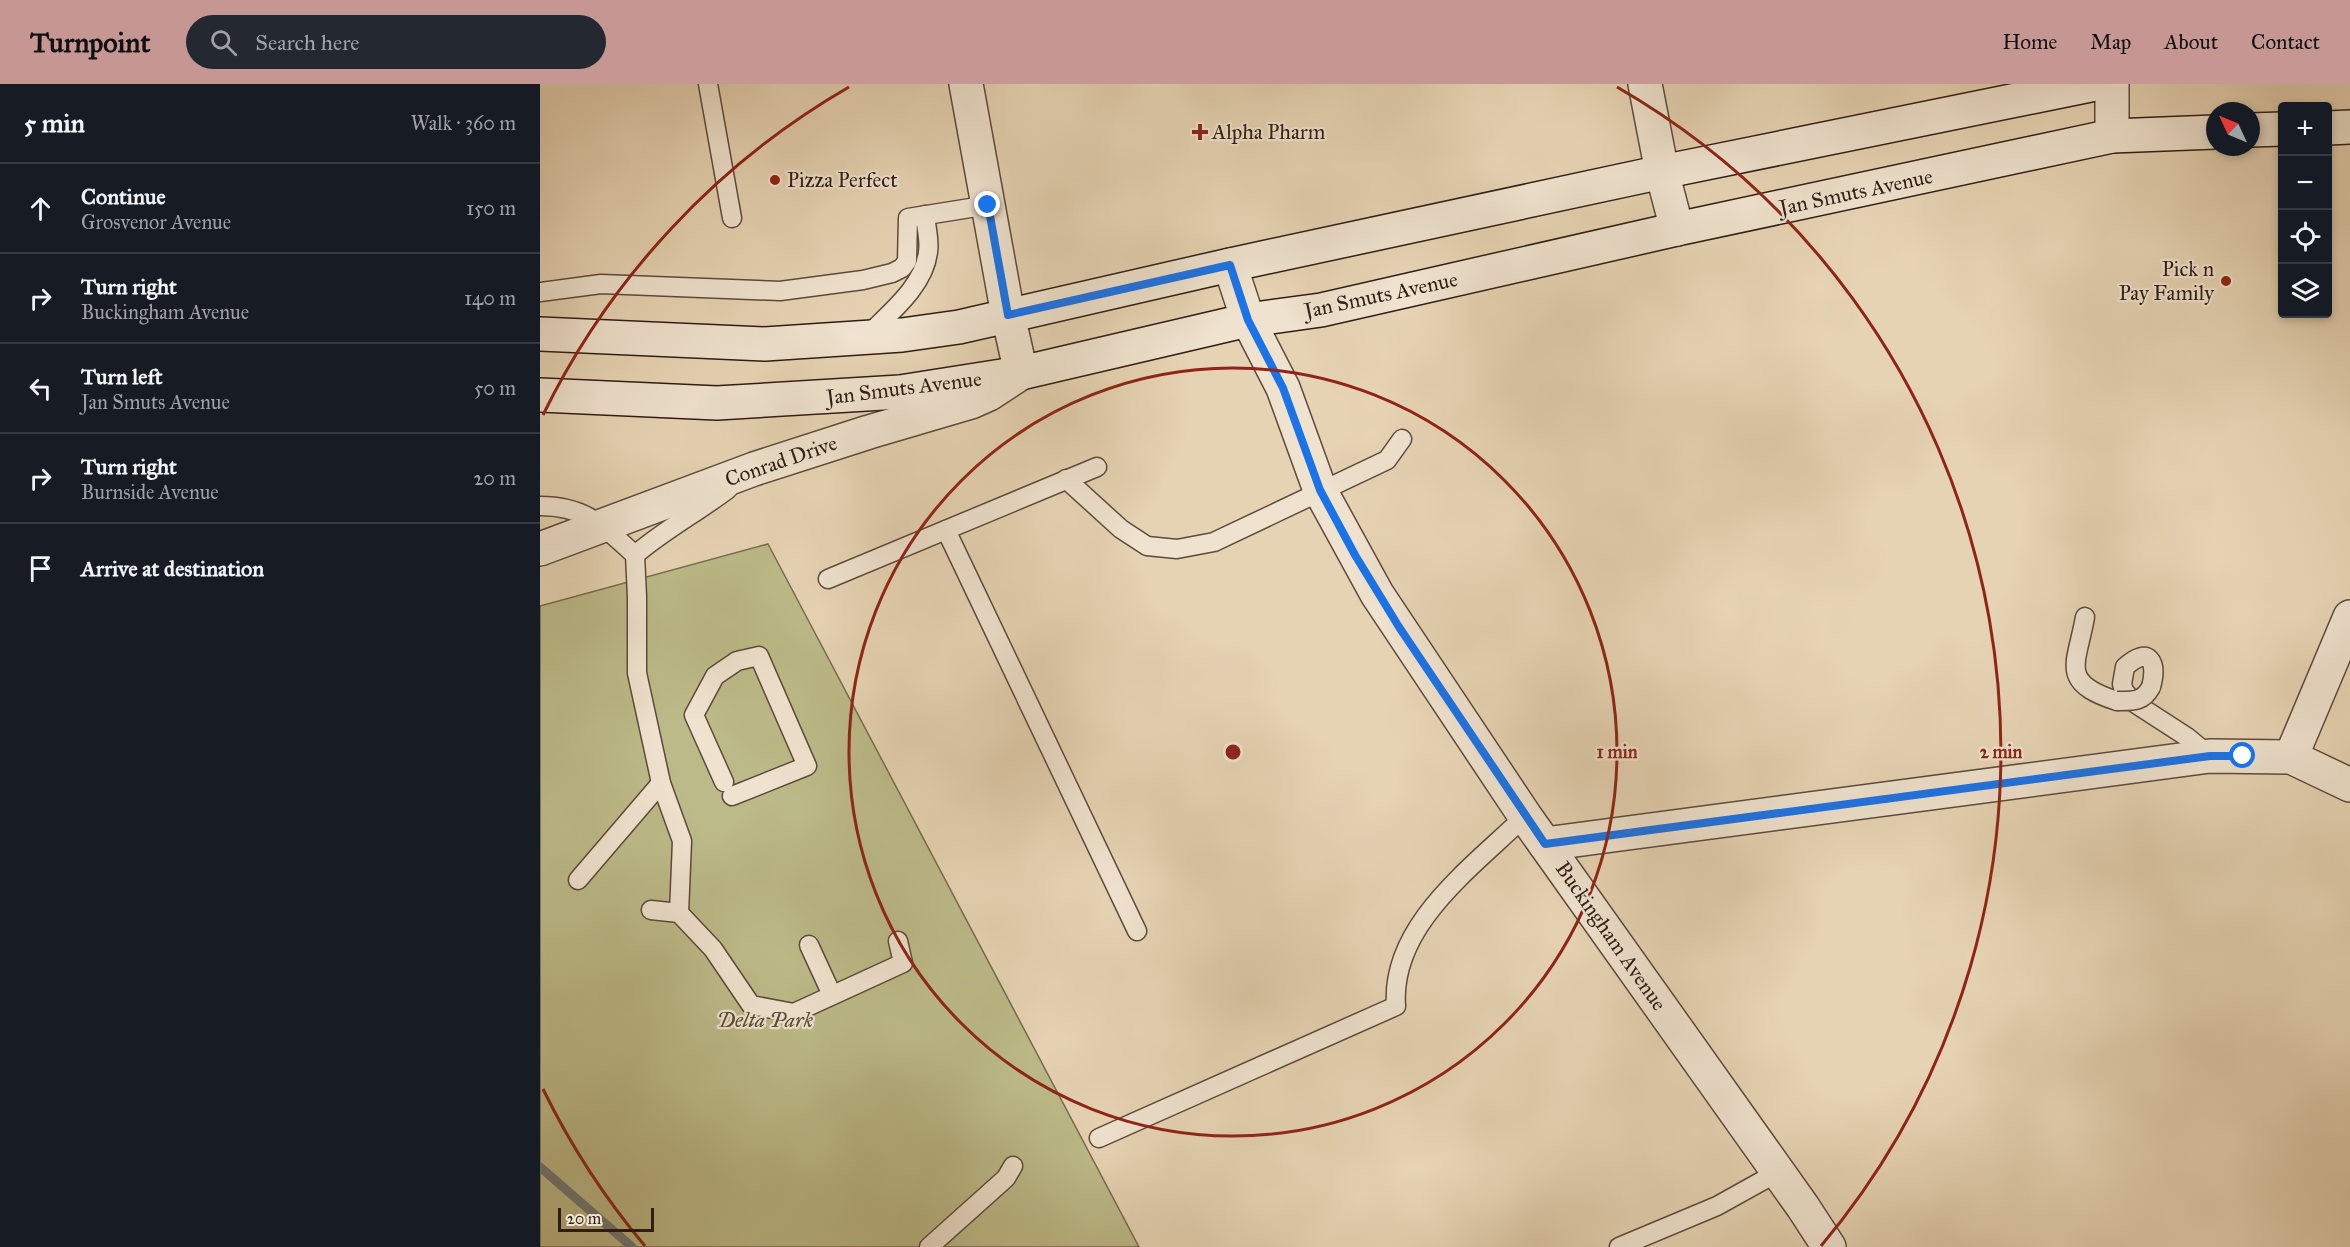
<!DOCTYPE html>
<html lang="en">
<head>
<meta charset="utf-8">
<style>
	body { margin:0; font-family:"IM FELL Great Primer",serif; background:#242831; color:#f1f3f6 }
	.controls { position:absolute; right:18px; top:18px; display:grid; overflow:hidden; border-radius:6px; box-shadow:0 3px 9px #0003 }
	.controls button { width:54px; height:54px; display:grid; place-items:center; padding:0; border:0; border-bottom:2px solid #363941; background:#171b24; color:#f1f3f6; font:30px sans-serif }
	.compass { position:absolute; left:1666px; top:18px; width:54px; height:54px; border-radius:50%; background:#171b24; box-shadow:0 3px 9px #0003; rotate:314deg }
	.scale { position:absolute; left:18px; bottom:15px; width:96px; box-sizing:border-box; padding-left:6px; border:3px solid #2f1d14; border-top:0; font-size:16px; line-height:21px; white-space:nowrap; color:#2f1d14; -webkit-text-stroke:4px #efe2ce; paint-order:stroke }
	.stop { position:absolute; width:18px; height:18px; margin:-14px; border:4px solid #1a73e8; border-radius:50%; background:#fff }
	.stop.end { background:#1a73e8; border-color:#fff; box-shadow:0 2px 6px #0008 }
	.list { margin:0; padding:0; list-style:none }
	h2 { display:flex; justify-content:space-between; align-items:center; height:78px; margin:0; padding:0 24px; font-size:26px }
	h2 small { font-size:20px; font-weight:400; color:#9ea1a6 }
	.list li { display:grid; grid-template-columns:39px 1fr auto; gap:18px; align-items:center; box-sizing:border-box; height:90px; padding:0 24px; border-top:2px solid #363941 }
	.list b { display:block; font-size:22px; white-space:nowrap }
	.list p { margin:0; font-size:20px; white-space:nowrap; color:#9ea1a6 }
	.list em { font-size:20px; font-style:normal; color:#9ea1a6 }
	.icon { flex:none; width:33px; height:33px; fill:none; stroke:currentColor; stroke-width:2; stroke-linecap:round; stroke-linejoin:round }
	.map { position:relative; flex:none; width:1810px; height:1163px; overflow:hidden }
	header { display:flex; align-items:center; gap:36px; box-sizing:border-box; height:84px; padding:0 30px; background:#c59692; color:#111 }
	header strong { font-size:28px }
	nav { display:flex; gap:33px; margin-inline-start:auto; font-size:21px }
	.search { width:420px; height:54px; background:#242831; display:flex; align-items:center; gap:15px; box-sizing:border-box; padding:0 21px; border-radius:33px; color:#9ea1a6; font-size:22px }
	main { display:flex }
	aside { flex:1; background:#171b24 }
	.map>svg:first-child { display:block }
	.green { fill:#bcba88; stroke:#766c4e; stroke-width:1.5 }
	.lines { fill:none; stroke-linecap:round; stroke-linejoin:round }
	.stream { stroke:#707876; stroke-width:9 }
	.service-casing { stroke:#5d4a3c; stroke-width:21 }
	.minor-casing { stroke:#5d4a3c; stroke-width:36 }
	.tertiary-casing { stroke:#5d4a3c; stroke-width:36 }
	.secondary-casing { stroke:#2f1d14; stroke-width:36 }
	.service { stroke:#efe2ce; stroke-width:18 }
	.minor { stroke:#efe2ce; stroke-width:33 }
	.tertiary { stroke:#efe2ce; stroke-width:33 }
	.secondary { stroke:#efe2ce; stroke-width:33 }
	.service-bridge-casing { stroke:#5d4a3c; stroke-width:21; stroke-linecap:butt }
	.service-bridge { stroke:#efe2ce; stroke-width:18 }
	.route { stroke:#1a73e8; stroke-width:8 }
	.ring { fill:none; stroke:#8f2418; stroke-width:3 }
	.poi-dot { fill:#8f2418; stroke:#efe2ce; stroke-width:2 }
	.labels { text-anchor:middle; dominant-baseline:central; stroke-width:4.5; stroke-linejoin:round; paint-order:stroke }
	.poi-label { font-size:21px; fill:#2f1d14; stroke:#efe2ce; text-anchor:start }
	.street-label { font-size:21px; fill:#2f1d14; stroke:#efe2ce }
	.park-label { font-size:21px; font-style:italic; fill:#594c37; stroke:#efe2ce }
	.centre { fill:#8f2418; stroke:#efe2ce; stroke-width:3 }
	.ring-label { font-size:18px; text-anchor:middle; font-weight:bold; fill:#8f2418; stroke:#efe2ce; stroke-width:4.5; stroke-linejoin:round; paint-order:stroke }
</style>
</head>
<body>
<header>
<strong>Turnpoint</strong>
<div class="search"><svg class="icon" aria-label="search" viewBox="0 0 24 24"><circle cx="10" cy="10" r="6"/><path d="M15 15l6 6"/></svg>Search here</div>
<nav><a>Home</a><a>Map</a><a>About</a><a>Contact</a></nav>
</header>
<main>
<aside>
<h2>5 min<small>Walk · 360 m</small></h2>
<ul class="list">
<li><svg class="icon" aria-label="ahead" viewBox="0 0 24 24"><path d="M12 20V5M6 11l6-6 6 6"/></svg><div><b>Continue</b><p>Grosvenor Avenue</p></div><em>150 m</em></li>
<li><svg class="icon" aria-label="right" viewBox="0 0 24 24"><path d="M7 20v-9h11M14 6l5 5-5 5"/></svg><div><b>Turn right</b><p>Buckingham Avenue</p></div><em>140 m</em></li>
<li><svg class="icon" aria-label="left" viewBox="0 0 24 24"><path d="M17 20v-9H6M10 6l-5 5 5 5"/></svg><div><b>Turn left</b><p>Jan Smuts Avenue</p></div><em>50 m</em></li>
<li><svg class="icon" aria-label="right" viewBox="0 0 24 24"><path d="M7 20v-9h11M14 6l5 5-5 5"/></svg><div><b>Turn right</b><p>Burnside Avenue</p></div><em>20 m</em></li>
<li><svg class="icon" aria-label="arrive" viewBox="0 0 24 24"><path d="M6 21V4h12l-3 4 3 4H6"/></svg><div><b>Arrive at destination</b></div></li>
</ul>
</aside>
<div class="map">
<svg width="1810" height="1163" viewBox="0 0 1810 1163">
	<rect width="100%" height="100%" fill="#e6d3b3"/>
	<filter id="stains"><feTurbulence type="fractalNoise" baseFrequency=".00333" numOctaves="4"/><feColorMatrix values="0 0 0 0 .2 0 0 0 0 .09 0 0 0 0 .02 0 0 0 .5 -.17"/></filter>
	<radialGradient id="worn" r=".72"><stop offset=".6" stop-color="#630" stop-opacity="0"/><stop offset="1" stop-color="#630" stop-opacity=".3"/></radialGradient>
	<!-- green -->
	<polygon class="green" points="228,460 599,1163 0,1163 0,522"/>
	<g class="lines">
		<!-- stream -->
		<polyline class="stream" points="0,1083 92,1163"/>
		<!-- service casing -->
		<g class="service-casing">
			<g id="service">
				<polyline points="168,0 192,134"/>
				<polyline points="0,208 61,200 240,207 323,196 352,189 362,184 367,177 368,134 449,121"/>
				<path d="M326 253C348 230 384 203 388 168 390 157 386 143 385 131"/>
				<polyline points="526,395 581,445 607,462 637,465 674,458 847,376 862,355"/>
				<path d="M0 422C46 422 63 442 95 471L97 513V589L121 699 142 757 139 829"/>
				<polyline points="406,446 597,847"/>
				<path d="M95 471C124 446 158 428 188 405"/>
				<polyline points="288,495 557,383"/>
				<path d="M1545 533C1537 580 1518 598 1577 617"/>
				<path d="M1611 603C1618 578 1609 561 1585 583L1582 600 1584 607 1596 620 1647 653 1670 672"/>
				<polyline points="184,698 154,631 175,592 197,577 219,572 267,682 192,712"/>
				<polyline points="38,796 121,699"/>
				<polyline points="111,826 139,829 173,865 211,921 254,929 363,879 358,857"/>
				<polyline points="269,861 292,911"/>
				<path d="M559 1054 856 922C850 841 933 783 985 732"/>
				<polyline points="389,1163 466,1094 473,1082"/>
				<polyline points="1079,1163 1177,1122 1238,1088"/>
			</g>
		</g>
		<!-- minor casing -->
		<g class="minor-casing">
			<g id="minor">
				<polyline points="426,0 468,231"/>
				<polyline points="1105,0 1122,88 1137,145"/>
				<polyline points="1572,52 1572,0"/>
				<polyline points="690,181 708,236 743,304 780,406 837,510 985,732 1263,1123 1289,1163"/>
				<polyline points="1751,673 1810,533"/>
				<polyline points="1005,760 1670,672 1751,673 1810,701"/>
			</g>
		</g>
		<!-- tertiary casing -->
		<g class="tertiary-casing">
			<polyline id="tertiary" points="0,465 214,385 329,348 431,318 449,310 481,289 468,231"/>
		</g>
		<!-- secondary casing -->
		<g class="secondary-casing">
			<g id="secondary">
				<polyline points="1788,44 1810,43"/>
				<polyline points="1711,46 1742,45"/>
				<polyline points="0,250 225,260 362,251 419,243 690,181 1122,88 1555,0"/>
				<polyline points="0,311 177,319 360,308 481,289 708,236 781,226 1137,145 1572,52 1675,48"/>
			</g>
		</g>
		<!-- service -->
		<use href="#service" class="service"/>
		<!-- minor -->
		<use href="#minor" class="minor"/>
		<!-- tertiary -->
		<use href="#tertiary" class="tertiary"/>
		<!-- secondary -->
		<use href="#secondary" class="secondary"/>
		<!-- service-bridge casing -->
		<g class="service-bridge-casing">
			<path id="service-bridge" d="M1577 617C1593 617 1603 618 1611 603"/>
		</g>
		<!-- service-bridge -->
		<use href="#service-bridge" class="service-bridge"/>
	</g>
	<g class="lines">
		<!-- route -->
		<polyline class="route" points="448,121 468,231 690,181 708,236 743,304 780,406 815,471 859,543 1005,760 1670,672 1703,672"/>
	</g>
	<!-- distance rings -->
	<g class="ring">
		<circle cx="693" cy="668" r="384"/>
		<path d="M105 1162A768 768 0 0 1 3 1005M3 331A768 768 0 0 1 309 3M1077 3A768 768 0 0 1 1281 1162"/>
	</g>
	<!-- markers -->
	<g class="poi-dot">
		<path d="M657 39h6v6h6v6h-6v6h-6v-6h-6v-6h6z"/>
		<circle cx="235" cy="96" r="6"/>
		<circle cx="1686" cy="197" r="6"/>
	</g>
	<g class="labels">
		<!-- poi labels -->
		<g class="poi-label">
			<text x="672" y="48">Alpha Pharm</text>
			<text x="247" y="96">Pizza Perfect</text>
			<text x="1674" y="185" text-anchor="end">Pick n<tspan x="1674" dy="24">Pay Family</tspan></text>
		</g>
		<!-- street labels -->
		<g class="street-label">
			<text transform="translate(1316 108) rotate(-12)">Jan Smuts Avenue</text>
			<text transform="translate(841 211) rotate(-12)">Jan Smuts Avenue</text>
			<text transform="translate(364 304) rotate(-7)">Jan Smuts Avenue</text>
			<text transform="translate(241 377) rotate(-19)">Conrad Drive</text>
			<text transform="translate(1071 852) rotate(55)">Buckingham Avenue</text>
		</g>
		<!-- park labels -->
		<g class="park-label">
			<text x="225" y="936">Delta Park</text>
		</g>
	</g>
	<circle cx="693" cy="668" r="9" class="centre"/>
	<g class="ring-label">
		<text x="1077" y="674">1 min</text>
		<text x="1461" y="674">2 min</text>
	</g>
	<rect width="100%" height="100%" filter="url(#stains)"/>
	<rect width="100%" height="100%" fill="url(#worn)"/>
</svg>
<div class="controls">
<button>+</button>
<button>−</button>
<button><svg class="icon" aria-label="locate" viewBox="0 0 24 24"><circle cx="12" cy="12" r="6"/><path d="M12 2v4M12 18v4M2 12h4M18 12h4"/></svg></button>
<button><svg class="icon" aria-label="layers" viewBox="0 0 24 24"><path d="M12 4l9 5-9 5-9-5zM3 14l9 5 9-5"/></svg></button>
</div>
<svg class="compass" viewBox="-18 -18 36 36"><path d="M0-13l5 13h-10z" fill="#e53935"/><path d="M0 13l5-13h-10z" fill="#9ea1a6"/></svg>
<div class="scale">20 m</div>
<div class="stop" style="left:1703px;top:672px"></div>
<div class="stop end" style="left:448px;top:121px"></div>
</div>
</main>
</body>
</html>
